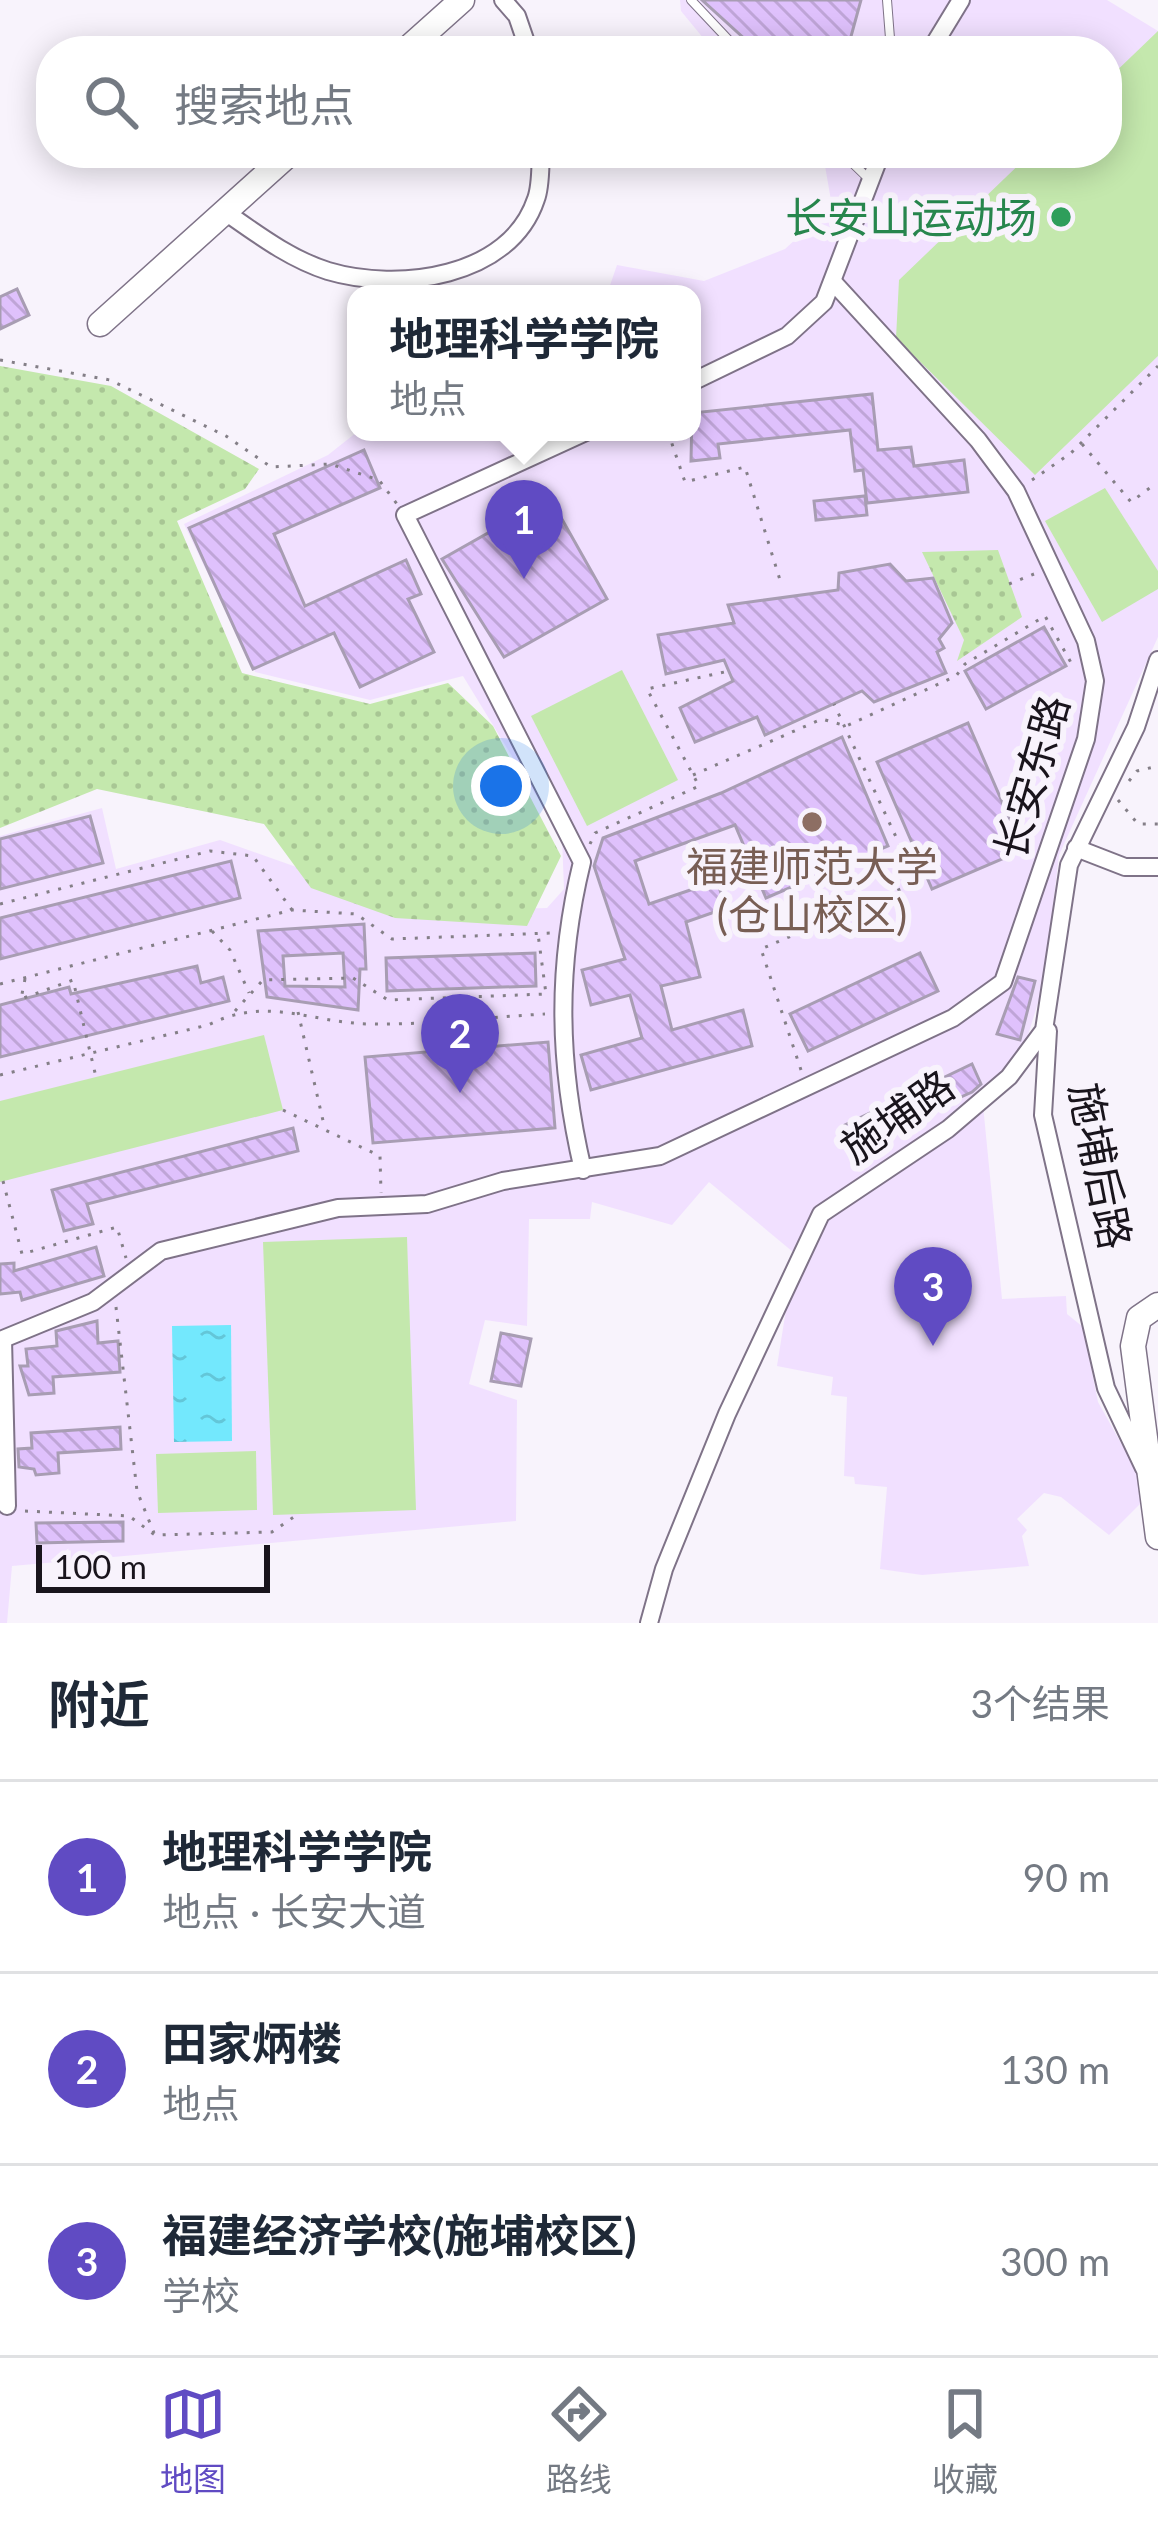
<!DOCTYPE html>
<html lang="zh">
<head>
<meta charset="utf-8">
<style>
	body { margin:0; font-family:Lato,"Noto Sans SC",sans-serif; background:#f6f6f7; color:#1f2937 }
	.scale { position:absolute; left:36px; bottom:30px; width:234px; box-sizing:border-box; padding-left:12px; border:6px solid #19141c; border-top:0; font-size:33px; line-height:42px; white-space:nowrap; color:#19141c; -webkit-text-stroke:9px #f8f3fc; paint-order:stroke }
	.you { position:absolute; left:501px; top:786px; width:42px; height:42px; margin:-30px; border:9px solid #fff; border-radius:50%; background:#1a73e8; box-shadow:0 0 0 18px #1a73e833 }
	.badge { display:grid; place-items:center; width:78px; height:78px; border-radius:50%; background:#604bc3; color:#fff; font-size:39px; font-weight:700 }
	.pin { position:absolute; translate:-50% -99px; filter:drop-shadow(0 3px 6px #0008) }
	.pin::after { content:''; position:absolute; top:63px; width:42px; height:36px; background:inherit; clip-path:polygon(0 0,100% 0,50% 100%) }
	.popup { position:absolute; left:347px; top:285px; width:354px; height:156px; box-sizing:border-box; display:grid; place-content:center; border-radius:24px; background:#fff; filter:drop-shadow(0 3px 9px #0005); font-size:39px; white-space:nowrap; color:#747a83 }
	.popup b { font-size:45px; color:#1f2937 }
	.popup::after { content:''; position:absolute; left:50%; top:100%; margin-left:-24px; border:24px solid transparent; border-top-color:#fff }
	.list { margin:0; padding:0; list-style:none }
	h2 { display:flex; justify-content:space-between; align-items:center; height:156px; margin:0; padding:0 48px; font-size:51px }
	h2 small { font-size:39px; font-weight:400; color:#747a83 }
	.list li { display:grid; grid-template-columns:78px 1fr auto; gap:36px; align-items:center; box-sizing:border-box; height:192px; padding:0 48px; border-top:3px solid #e0e1e3 }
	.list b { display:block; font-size:45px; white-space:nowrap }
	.list p { margin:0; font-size:39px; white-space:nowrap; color:#747a83 }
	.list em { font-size:39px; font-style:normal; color:#747a83 }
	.icon { flex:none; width:66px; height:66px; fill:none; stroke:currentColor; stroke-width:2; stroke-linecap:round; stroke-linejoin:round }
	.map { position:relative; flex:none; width:1158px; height:1623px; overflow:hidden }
	.search { position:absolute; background:#fff; box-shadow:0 6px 30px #0003; left:36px; right:36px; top:36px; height:132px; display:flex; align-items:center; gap:30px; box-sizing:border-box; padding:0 42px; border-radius:48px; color:#747a83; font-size:45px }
	.sheet { height:732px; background:#fff }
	nav { display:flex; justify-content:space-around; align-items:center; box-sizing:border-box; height:168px; border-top:3px solid #e0e1e3; background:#fff; font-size:33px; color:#747a83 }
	nav a { display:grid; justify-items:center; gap:6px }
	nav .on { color:#604bc3 }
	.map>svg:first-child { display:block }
	.built { fill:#f1e0ff }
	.green { fill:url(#green-dots) }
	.pitch { fill:#c4e8ad }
	.water { fill:url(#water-ripples) }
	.building { fill:url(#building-back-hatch); stroke:#a89db3; stroke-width:3; fill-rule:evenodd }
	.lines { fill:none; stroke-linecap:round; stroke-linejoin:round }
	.lane-casing { stroke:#7f7388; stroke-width:10 }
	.street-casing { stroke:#7f7388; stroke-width:20 }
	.secondary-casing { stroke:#7f7388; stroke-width:27 }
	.path { stroke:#847f87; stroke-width:3; stroke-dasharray:3 9; stroke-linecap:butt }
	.lane { stroke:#fff; stroke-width:8 }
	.street { stroke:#fff; stroke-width:16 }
	.secondary { stroke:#fff; stroke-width:24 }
	.leisure-dot { fill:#2e9e5b; stroke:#f8f3fc; stroke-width:4.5 }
	.education-dot { fill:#8d6e63; stroke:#f8f3fc; stroke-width:4.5 }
	.labels { text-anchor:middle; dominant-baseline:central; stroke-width:12; stroke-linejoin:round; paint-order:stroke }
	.leisure-label { font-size:42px; fill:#27864d; stroke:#f8f3fc; text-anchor:end }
	.street-label { font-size:42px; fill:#19141c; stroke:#f8f3fc }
	.education-label { font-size:42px; fill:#785e54; stroke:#f8f3fc }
</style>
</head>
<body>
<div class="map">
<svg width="1158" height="1623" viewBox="0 0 1158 1623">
	<defs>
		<pattern id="green-dots" width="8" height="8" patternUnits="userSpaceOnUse" patternTransform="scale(3)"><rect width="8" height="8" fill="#c4e8ad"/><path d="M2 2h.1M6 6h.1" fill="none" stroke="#a8c694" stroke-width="1.8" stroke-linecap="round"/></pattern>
		<pattern id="water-ripples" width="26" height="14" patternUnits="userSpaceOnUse" patternTransform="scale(3)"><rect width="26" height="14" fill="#73e8fd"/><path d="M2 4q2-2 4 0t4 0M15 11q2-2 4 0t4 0" fill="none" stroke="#63c6d8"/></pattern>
		<pattern id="building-back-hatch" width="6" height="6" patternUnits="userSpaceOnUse" patternTransform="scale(3)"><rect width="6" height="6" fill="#dfc1fc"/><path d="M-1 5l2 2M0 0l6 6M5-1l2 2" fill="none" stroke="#bfa5d7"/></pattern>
	</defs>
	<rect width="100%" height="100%" fill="#f8f3fc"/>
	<!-- built -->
	<g class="built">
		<polygon points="680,0 1107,0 1158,31 1158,637 1059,855 1044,983 1025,1045 981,1093 932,1133 814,1207 793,1252 709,1182 672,1225 592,1202 590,1219 529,1219 527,1326 485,1320 469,1384 517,1400 516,1521 12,1566 7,1623 0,1623 0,836 102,808 116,869 220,840 421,911 547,908 564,889 562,838 463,676 370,700 255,672 184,524 328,455 357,432 692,432 692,294 607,294 617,265 704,281 785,249 832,206 825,166 812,153 1107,153 1107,51 724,51 704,39 681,11"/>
		<polygon points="983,1105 1002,1299 1066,1296 1067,1314 1083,1327 1098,1402 1140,1477 1142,1502 1109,1535 1061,1497 1044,1493 1017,1519 1027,1530 1022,1536 1029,1566 922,1575 880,1569 887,1487 855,1484 854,1477 844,1476 847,1397 831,1395 833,1377 777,1366 789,1291 819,1221"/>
	</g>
	<!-- green -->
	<g class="green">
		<polygon points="0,366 111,386 259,469 245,489 177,521 242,673 370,704 448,683 493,726 561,856 527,926 395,918 311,888 264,824 97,789 0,828"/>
		<polygon points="998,550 1022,617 957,661 964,640 922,552"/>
	</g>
	<!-- pitch -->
	<g class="pitch">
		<polygon points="1158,31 1158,356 1035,475 896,338 899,280 1031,153 1107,153 1107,80"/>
		<polygon points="1105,488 1158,571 1158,589 1102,622 1045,521"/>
		<polygon points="622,670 678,780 587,826 531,716"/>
		<polygon points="264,1035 283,1110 0,1182 0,1101"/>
		<polygon points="407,1237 416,1510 273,1515 263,1242"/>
		<polygon points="256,1451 257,1510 158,1513 156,1454"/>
	</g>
	<!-- water -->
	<polygon class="water" points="231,1325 232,1441 174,1442 172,1326"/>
	<!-- building -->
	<g class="building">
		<polygon points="702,0 861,0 847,51 758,51"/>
		<polygon points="17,289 29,315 0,329 0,297"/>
		<polygon points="872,394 878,450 911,447 914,466 964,460 968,492 867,503 863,470 855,471 850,430 718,444 720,458 691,461 692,413"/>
		<polygon points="364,450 380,488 274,534 305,606 406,560 421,594 408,599 434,652 360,687 334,633 253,669 189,528"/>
		<polygon points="865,496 867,515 816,520 814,501"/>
		<polygon points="550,498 607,599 504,657 442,559"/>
		<polygon points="890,564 906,581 933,578 952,623 939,639 944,648 937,652 946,673 874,702 862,691 765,735 757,717 695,742 680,708 733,681 724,660 666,674 658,635 734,623 728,605 838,590 839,573"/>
		<polygon points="1044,627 1066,666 986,709 965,671"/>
		<polygon points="968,723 1023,850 932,889 877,762"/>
		<polygon points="842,737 888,846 766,898 735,825 635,861 649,904 717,881 726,908 686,922 700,977 661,986 672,1030 743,1010 752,1046 591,1090 581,1055 642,1038 630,995 591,1005 582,970 625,959 594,866 603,838 721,793"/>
		<polygon points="90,816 103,863 0,889 0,839"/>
		<polygon points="231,861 240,898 0,959 0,918"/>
		<path d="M364 924 366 969H360L358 1010 267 997 258 931ZM343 953 345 987 285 986 283 956Z"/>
		<polygon points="535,953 536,986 387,991 386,958"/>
		<polygon points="920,953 938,991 808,1051 790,1014"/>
		<polygon points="197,966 201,983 223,977 229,1001 0,1057 0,1005 69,987 71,994"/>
		<polygon points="1018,977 1035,981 1020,1040 997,1034"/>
		<polygon points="548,1042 555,1128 373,1143 365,1057"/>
		<polygon points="972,1064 981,1084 972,1092 854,1145 845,1125"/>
		<polygon points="293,1128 298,1151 87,1204 93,1224 64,1231 52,1190"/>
		<polygon points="96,1247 104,1276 22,1300 20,1292 0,1294 0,1264 14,1263 14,1271"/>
		<polygon points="97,1321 98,1343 118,1341 120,1372 53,1377 54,1393 29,1395 20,1366 28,1366 26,1349 57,1346 56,1331"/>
		<polygon points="501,1333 531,1339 521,1386 491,1381"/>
		<polygon points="120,1427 121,1449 58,1453 59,1473 36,1475 34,1469 19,1467 18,1449 32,1448 31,1433"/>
		<polygon points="123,1522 123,1541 37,1543 36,1523"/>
	</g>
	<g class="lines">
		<!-- lane casing -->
		<g class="lane-casing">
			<g id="lane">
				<polyline points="691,0 739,51"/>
				<polyline points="887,0 891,51"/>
				<polyline points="842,153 871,181"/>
			</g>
		</g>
		<!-- street casing -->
		<g class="street-casing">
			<g id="street">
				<polyline points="503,0 517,16 529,51"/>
				<polyline points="930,51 961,0"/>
				<path d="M224 211C257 234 290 259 328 271 398 292 510 278 536 199 541 186 540 167 541 153"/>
				<polyline points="692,382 787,336 824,302 881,153"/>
				<polyline points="1076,848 1125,867 1158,867"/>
				<polyline points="1048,1031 1043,1115 1106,1388 1144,1468"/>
				<path d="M583 1170C558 1064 556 968 582 862L405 515 586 432"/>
				<polyline points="7,1506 3,1339 93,1302 161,1251 338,1208 427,1204 503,1181 660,1156 953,1018 1003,982 1086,739 1095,681 1086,641 1016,491 978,440 835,284"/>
				<polyline points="649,1623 664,1569 727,1414 821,1214 948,1129 1009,1077 1044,1030 1069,865 1136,727 1158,660"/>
			</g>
		</g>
		<!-- secondary casing -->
		<g class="secondary-casing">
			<g id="secondary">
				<polyline points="405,51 462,0"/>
				<polyline points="100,324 290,153"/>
				<polyline points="1158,1305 1139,1318 1133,1346 1158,1537"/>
			</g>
		</g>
		<!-- path -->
		<g class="path">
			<polyline points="0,360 110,380 226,436 271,467 330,464 379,480 397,504"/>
			<polyline points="668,432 685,482 745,467 780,580"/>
			<polyline points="1082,444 1131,502 1151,487"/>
			<polyline points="1032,480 1071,453 1158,366"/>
			<polyline points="1009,584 1034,574"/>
			<polyline points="693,775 822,719 846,726 956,676 965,664 1045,616 1074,668"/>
			<polyline points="1129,781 1137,771 1158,766"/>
			<polyline points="1118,800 1138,824 1158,824"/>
			<polyline points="590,844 595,833 699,786 647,689 729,671"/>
			<polyline points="0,904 210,851 253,856 292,910"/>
			<polyline points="212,931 230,950 249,993"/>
			<polyline points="25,979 21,999 73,980 96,1077"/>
			<polyline points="0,984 292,910 356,914 392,939 551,933"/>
			<polyline points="235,1011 263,980 353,978 388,1000 546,994 538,934"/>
			<polyline points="298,1012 324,1125"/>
			<polyline points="801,1070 761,949 917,882 834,704"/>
			<path d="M0 1075 208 1025C268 995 310 1023 370 1024 428 1025 487 1017 545 1014"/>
			<polyline points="283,1110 380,1156 381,1193"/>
			<polyline points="3,1181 22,1254 117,1227 126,1258"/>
			<polyline points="116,1307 137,1491 154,1533"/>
			<polyline points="25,1511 129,1516 155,1535 272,1532 298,1514"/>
		</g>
		<!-- lane -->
		<use href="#lane" class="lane"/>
		<!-- street -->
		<use href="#street" class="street"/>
		<!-- secondary -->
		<use href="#secondary" class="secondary"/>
	</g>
	<!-- markers -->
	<circle class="leisure-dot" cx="1061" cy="217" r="12"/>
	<circle class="education-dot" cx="812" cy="822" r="12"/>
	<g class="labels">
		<!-- leisure labels -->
		<g class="leisure-label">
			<text x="1037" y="217">长安山运动场</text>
		</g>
		<!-- street labels -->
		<g class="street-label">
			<text transform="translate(1031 777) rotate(-74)">长安东路</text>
			<text transform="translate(897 1116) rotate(-35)">施埔路</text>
			<text transform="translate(1101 1166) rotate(79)">施埔后路</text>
		</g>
		<!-- education labels -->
		<g class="education-label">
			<text x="812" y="866">福建师范大学<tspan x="812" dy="48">(仓山校区)</tspan></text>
		</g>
	</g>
</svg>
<div class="scale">100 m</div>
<div class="you"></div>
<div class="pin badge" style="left:524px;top:579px">1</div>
<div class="popup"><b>地理科学学院</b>地点</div>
<div class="pin badge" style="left:460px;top:1093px">2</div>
<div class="pin badge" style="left:933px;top:1346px">3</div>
<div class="search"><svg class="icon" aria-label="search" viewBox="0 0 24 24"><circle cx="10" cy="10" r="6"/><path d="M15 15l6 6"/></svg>搜索地点</div>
</div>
<section class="sheet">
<h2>附近<small>3个结果</small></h2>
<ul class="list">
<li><span class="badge">1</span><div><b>地理科学学院</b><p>地点 · 长安大道</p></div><em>90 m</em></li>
<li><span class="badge">2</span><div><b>田家炳楼</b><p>地点</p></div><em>130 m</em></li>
<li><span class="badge">3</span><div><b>福建经济学校(施埔校区)</b><p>学校</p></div><em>300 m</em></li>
</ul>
</section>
<nav>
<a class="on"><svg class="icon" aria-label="map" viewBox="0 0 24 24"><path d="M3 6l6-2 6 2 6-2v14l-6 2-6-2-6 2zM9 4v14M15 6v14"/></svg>地图</a>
<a><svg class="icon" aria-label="directions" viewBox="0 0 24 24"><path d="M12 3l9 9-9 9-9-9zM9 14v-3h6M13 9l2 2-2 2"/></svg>路线</a>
<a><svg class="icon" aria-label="saved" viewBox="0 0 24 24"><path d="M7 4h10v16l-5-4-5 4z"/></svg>收藏</a>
</nav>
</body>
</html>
